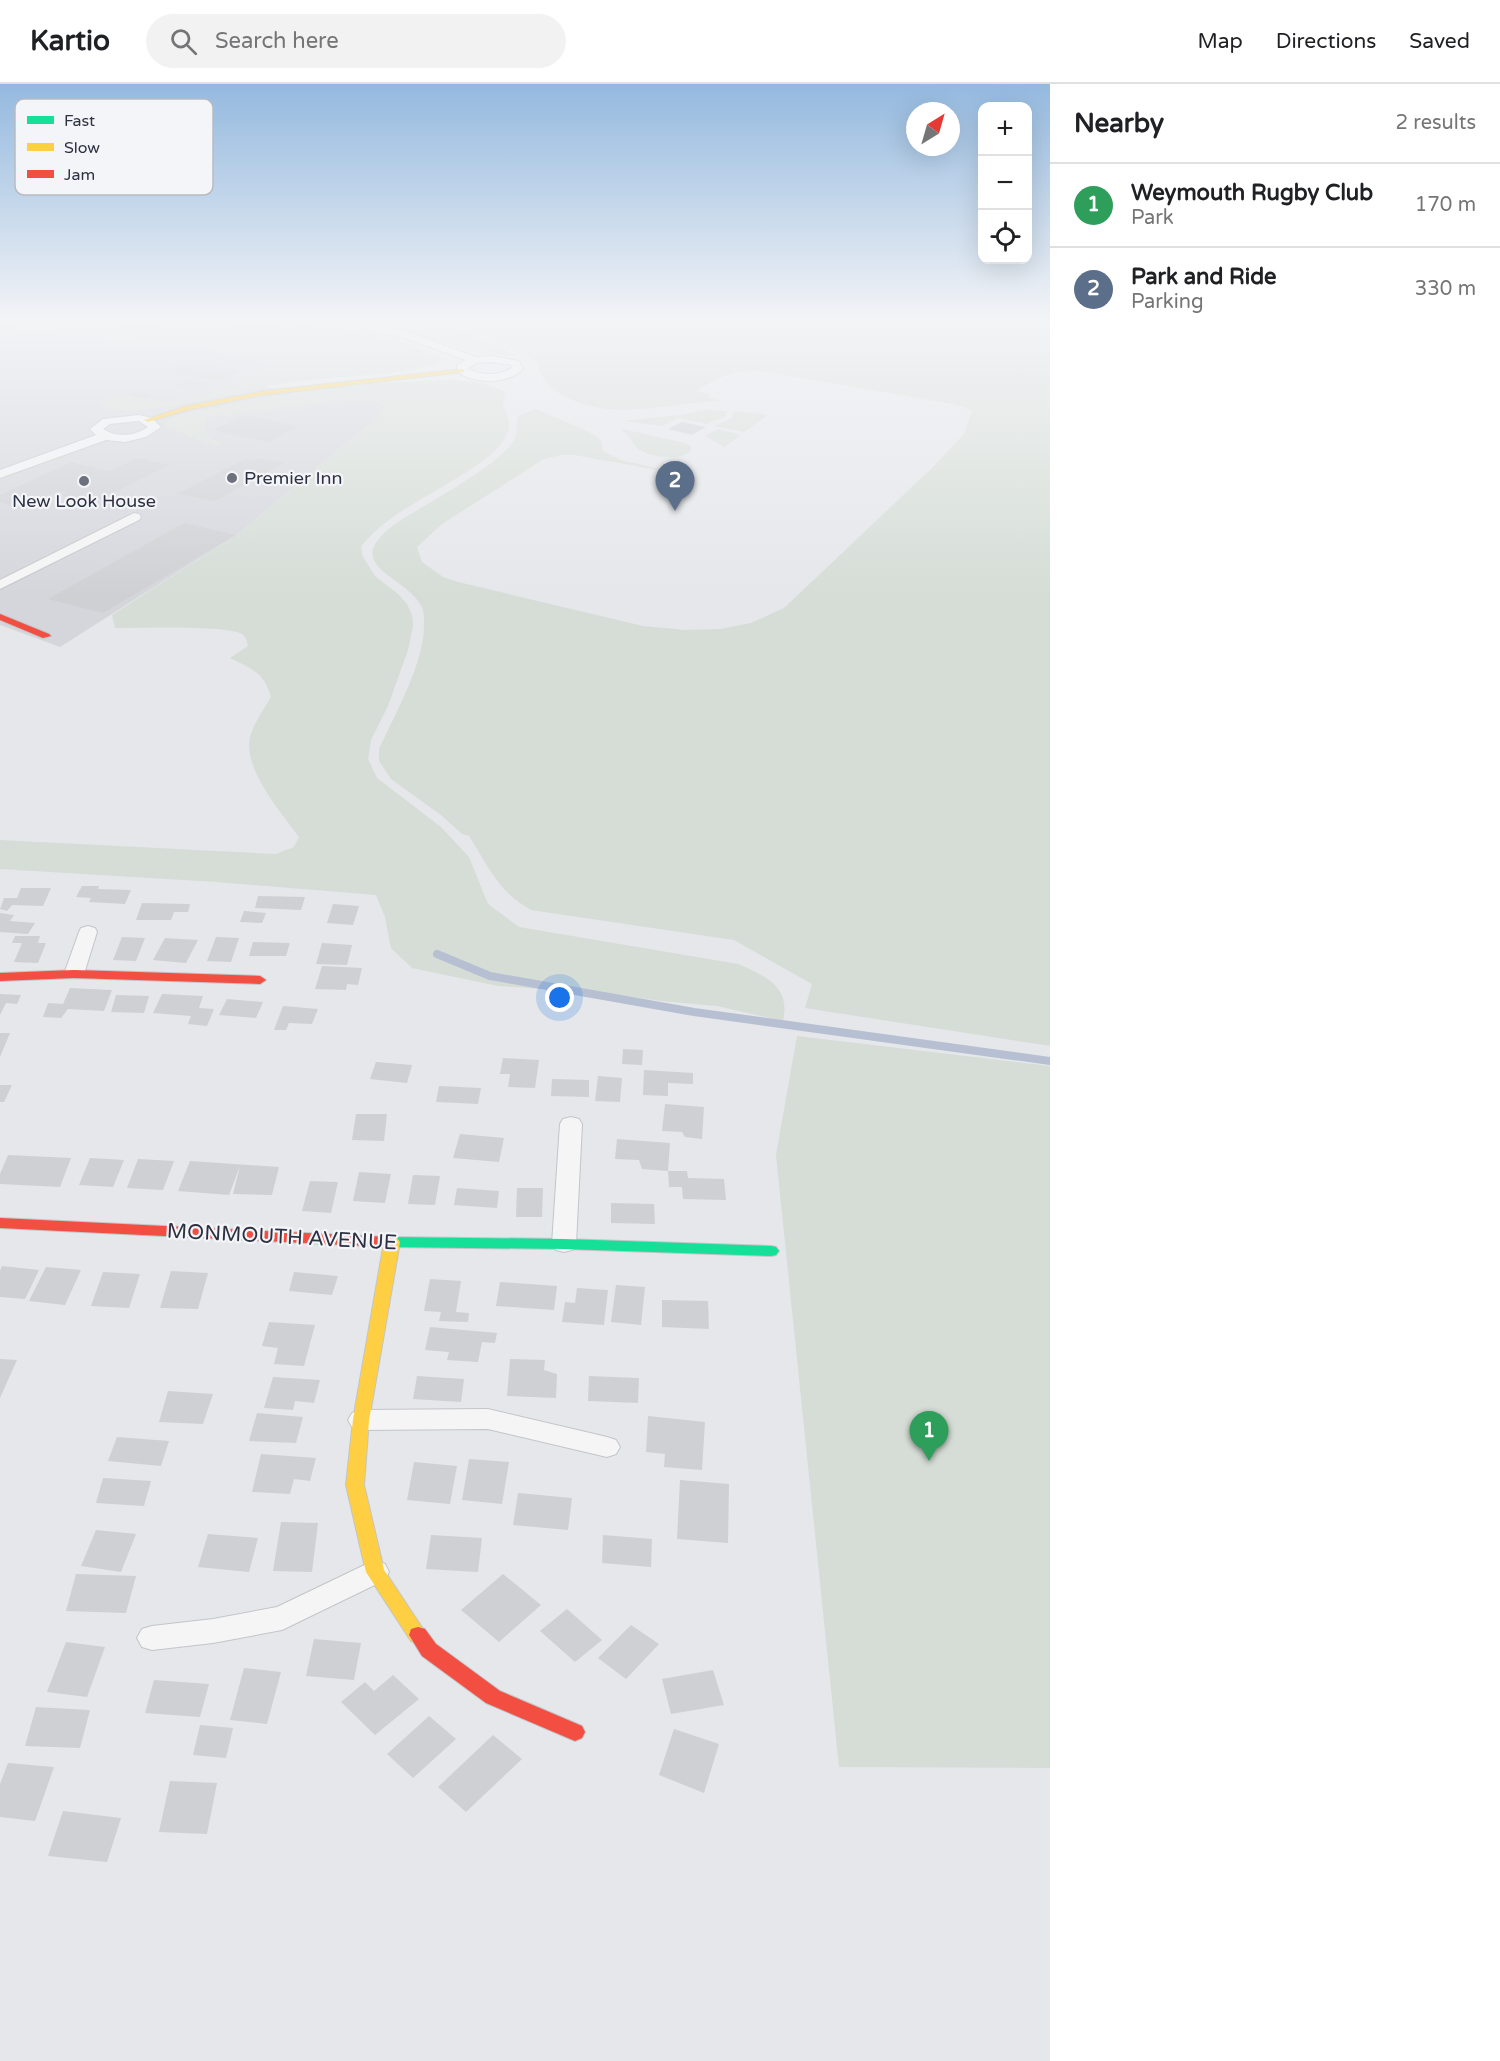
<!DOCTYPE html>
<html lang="en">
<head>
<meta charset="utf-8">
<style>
	body { margin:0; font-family:"Varela Round",sans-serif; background:#f2f2f2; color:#202124 }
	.controls { position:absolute; right:18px; top:18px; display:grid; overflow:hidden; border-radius:12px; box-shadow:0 6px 24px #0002 }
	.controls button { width:54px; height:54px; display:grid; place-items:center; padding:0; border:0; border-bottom:2px solid #e0e0e0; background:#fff; color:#202124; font:30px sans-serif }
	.compass { position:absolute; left:906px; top:18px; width:54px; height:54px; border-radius:50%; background:#fff; box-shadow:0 6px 24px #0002; rotate:37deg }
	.you { position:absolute; left:560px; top:914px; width:21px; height:21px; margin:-15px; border:4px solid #fff; border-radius:50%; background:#1a73e8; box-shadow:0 0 0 9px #1a73e833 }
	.badge { display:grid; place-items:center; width:39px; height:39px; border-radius:50%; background:#7c3aed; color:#fff; font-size:20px; font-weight:700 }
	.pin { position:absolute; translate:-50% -50px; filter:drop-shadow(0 2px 3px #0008) }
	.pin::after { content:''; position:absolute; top:32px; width:21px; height:18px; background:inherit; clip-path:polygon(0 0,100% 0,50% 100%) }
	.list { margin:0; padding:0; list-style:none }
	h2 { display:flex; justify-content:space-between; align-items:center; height:78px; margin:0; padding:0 24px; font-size:26px }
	h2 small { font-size:20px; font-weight:400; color:#757577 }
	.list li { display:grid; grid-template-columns:39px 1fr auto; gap:18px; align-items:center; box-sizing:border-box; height:84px; padding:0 24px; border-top:2px solid #e0e0e0 }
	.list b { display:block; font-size:22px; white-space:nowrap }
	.list p { margin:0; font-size:20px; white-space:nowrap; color:#757577 }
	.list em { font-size:20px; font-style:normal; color:#757577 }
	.icon { flex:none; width:33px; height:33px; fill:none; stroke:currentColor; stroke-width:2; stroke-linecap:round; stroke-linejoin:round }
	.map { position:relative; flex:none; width:1050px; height:1977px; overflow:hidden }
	header { display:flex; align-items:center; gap:36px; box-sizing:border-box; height:84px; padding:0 30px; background:#fff; border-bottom:2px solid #e0e0e0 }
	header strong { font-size:28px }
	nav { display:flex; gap:33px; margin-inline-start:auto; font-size:21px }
	.search { width:420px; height:54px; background:#f2f2f2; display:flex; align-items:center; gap:15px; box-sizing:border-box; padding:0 21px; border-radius:33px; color:#757577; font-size:22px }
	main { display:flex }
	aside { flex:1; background:#fff }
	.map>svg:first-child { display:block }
	.built { fill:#d4d6dc }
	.green { fill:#d5ddd6 }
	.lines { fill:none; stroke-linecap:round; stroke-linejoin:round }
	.stream { stroke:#b7c0d2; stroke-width:8 }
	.building { fill:#cfd0d3 }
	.street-casing { stroke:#c3c5c8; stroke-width:2 }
	.fast-casing { stroke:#c3c5c8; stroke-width:2 }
	.slow-casing { stroke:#c3c5c8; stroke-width:2 }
	.jam-casing { stroke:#c3c5c8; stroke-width:2 }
	.street { fill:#f5f5f6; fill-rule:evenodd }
	.fast { fill:#16e098; fill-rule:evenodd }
	.slow { fill:#ffcf43; fill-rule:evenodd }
	.jam { fill:#f24e42; fill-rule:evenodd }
	.rail { stroke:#cecfd1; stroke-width:2; stroke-dasharray:1.5 3; stroke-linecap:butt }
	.poi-dot { fill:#6d717d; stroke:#f4f5f8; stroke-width:2 }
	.labels { text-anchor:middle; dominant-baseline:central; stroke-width:4.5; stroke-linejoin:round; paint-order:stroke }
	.far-poi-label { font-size:18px; fill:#2d3242; stroke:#f4f5f8; text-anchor:start }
	.street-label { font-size:21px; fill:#2d3242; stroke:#f4f5f8 }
	.key { fill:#f4f5f8; stroke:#b8bac1; stroke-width:1.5 }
	.key-label { font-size:16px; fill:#2d3242 }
</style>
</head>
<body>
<header>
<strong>Kartio</strong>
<div class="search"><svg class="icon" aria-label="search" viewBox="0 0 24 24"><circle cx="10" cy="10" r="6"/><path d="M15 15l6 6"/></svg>Search here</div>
<nav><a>Map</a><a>Directions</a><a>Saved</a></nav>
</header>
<main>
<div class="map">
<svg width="1050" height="1977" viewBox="0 0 1050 1977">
	<rect width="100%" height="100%" fill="#e5e7ea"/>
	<!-- built -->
	<polygon class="built" points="13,235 37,235 8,246 109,257 217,265 290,279 238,295 296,311 375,317 385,322 378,333 236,451 60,563 0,541 0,240"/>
	<!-- green -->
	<g class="green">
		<path d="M44 235 188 243 295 239 362 248 406 259 439 273 442 276C421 290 359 291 333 294 304 296 275 300 247 306 219 311 119 339 99 320L118 309 167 319 209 309 269 281 262 276 198 264 109 257 68 251 28 248 0 258V246Z"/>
		<path d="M359 235H423L466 248 516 271C502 279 384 240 359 235Z"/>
		<path d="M436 235H1050V962L805 924 812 900 734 856 531 826C499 809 488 782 469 752L462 750 441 731 391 695 379 677V665C395 631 425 577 424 540 424 536 424 530 423 526 411 491 333 484 398 438 425 420 502 381 515 354 518 346 516 339 518 332L536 325C549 332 596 348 601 357 602 360 602 364 603 367L621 376 686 391 574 371H562L544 375 442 440 417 463 422 478 443 493 458 498 643 542 685 546 721 545 751 539 784 524 932 384 964 350 972 327 965 323 952 320 762 287C732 287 721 292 696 307L711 311 707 314 725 317C671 317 613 340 562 311 550 304 540 295 538 280 509 256 472 245 436 235Z"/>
		<path d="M455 296 482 299 505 307C505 311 503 317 503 321 505 330 512 337 508 347 494 389 393 417 361 463L363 473 375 492 398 510 407 520 412 531 413 542 408 566 388 622 371 656 368 675 377 694 441 743 469 773 488 820 519 843 738 880C765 892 791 902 783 937L717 922 661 917 605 909 498 902 412 884 391 864 385 833 376 811 217 798 0 785V756L276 770 294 763 299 753C281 728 240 682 251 650 255 637 264 625 271 613 264 588 252 585 230 574L248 562C247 557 246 553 242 550 228 541 138 544 115 544L112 531 236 451 378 333 385 322 375 317 314 320 297 325 287 323 258 330 242 328 234 332 219 331 207 335 204 344 209 353 222 360 216 363 166 343V339C177 328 199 327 214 324 293 307 374 296 455 296Z"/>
		<polygon points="705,326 726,327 725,333 707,340 678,334 662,342 623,337 680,331"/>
		<polygon points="734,327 768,331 744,348 714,342 732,334"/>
		<path d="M623 345 684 359 691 362V367C679 377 653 374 640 366 632 362 632 351 621 346Z"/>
		<polygon points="718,345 741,351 724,363 705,352"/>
		<polygon points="797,952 1050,982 1050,1684 839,1683 776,1071"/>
	</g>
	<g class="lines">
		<!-- stream -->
		<polyline class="stream" points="437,870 490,892 694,928 1050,977"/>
	</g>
	<!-- building -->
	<g class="building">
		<polygon points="190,277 240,287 219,297 168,287"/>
		<polygon points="188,296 208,300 193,307 174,302"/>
		<polygon points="135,307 154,311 146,315 127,311"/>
		<polygon points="244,331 299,342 268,358 213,346"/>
		<polygon points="682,338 706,343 692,351 668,345"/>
		<polygon points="138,374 169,381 93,419 61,411 66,409 58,407 21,424 0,418 0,411 71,378 110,387"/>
		<polygon points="259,374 284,379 215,417 177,410 245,375 253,377"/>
		<polygon points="184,439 236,451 103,529 48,515"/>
		<polygon points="82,802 99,802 98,805 131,806 125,820 89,818 91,814 76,813"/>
		<polygon points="21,804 51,804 43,822 12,821 7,827 0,825 4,814 17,814"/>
		<polygon points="258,812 305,813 301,826 255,824"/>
		<polygon points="142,819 190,820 188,828 174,828 171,836 136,836"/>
		<polygon points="333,820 359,822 353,841 327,839"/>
		<polygon points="244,827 266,829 262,839 240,838"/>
		<polygon points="0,829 14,831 10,837 35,839 28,850 0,848"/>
		<polygon points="15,852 40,852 38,859 46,859 38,879 14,878 22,859 12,859"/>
		<polygon points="122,853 145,854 136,877 113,876"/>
		<polygon points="216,853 239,854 231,878 207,877"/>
		<polygon points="165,854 198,856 186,879 153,876"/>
		<polygon points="253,858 290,859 286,872 249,872"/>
		<polygon points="322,859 352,861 347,881 316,880"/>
		<polygon points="322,882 362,884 358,901 347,900 346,906 315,905"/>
		<polygon points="70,904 112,906 104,927 68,925 61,934 43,933 48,919 63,920"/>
		<polygon points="0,910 21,911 17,920 6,919 0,931"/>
		<polygon points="162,910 203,912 199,924 214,925 207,942 188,940 191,932 153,929"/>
		<polygon points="116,911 149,912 144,929 111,928"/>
		<polygon points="227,915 263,918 256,934 219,931"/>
		<polygon points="283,922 318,925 312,940 289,939 286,946 274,946"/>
		<polygon points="0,949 10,949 0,973"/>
		<polygon points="623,965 643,966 642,981 622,980"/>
		<polygon points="503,974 539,976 535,1004 508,1003 510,990 500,990"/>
		<polygon points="376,978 412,981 407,999 370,995"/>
		<polygon points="644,986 693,989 693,1000 668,999 668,1012 643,1011"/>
		<polygon points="598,992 622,994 620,1018 595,1017"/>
		<polygon points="552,995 589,996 589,1013 551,1012"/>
		<polygon points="0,1001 12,1001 4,1018 0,1018"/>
		<polygon points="439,1002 481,1004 478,1020 436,1018"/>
		<polygon points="665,1020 704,1023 702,1055 685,1053 682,1048 662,1047"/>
		<polygon points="356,1030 387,1030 384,1057 352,1056"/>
		<polygon points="460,1050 504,1054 499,1078 453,1074"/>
		<polygon points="617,1055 670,1059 668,1087 642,1085 639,1076 615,1075"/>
		<polygon points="8,1071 71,1074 60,1103 0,1100 0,1090"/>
		<polygon points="90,1074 124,1076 113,1103 79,1101"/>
		<polygon points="138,1075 174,1077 163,1106 127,1104"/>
		<polygon points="190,1077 279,1083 272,1111 233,1110 240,1082 229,1111 178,1107"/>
		<polygon points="668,1087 687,1087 688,1094 724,1095 726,1116 683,1115 682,1103 669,1103"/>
		<polygon points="359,1088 391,1090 385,1119 353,1117"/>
		<polygon points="413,1091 440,1092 435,1121 408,1120"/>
		<polygon points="310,1097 338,1098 331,1129 302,1127"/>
		<polygon points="457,1104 499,1107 497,1124 454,1121"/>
		<polygon points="517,1104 543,1104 542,1133 516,1133"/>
		<polygon points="611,1119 654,1120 655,1140 611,1139"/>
		<polygon points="2,1182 39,1186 25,1215 0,1213 0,1187"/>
		<polygon points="46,1183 81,1186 65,1221 29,1217"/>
		<polygon points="171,1187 208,1189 198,1225 160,1224"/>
		<polygon points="103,1188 140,1190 129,1224 91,1222"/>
		<polygon points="294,1188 338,1192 332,1211 289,1207"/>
		<polygon points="430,1195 461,1197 456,1228 469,1229 468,1238 439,1237 441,1228 424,1227"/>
		<polygon points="500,1198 557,1202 554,1226 496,1222"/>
		<polygon points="616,1201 645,1203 641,1241 611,1238"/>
		<polygon points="577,1204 608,1206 604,1241 562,1238 565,1218 575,1219"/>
		<polygon points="662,1216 708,1217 709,1245 662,1243"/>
		<polygon points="269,1238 315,1241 304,1282 274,1280 278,1264 262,1262"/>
		<polygon points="430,1243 497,1249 495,1259 482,1258 478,1278 447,1276 449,1268 425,1266"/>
		<polygon points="0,1275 17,1276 0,1314"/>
		<polygon points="510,1275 545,1276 544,1286 557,1290 556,1314 507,1312"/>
		<polygon points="417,1292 464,1295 461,1318 413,1315"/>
		<polygon points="589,1292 639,1294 638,1319 588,1317"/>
		<polygon points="273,1293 320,1296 314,1319 295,1317 293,1326 264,1324"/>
		<polygon points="168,1307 213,1310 203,1340 159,1338"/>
		<polygon points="257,1329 303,1333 296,1359 249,1357"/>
		<polygon points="648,1332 705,1338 702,1386 664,1383 665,1370 646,1368"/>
		<polygon points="117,1353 169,1357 161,1382 108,1377"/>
		<polygon points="261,1370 316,1374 310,1397 294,1395 290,1410 252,1408"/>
		<polygon points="469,1375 509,1378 502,1420 462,1416"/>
		<polygon points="414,1378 457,1382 450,1420 407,1416"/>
		<polygon points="103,1394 151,1397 144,1422 96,1419"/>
		<polygon points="680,1396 729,1400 728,1459 677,1455"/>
		<polygon points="518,1409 572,1414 568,1446 513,1441"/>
		<polygon points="281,1438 318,1439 312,1488 273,1487"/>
		<polygon points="96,1446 136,1450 121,1488 81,1482"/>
		<polygon points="208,1450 258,1454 249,1488 198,1483"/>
		<polygon points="431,1451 482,1454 478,1488 426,1485"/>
		<polygon points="603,1451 652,1455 651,1483 602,1479"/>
		<polygon points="76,1490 136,1492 126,1529 66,1527"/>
		<polygon points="503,1490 541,1521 499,1558 461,1526"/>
		<polygon points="567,1525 602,1556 575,1578 540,1547"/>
		<polygon points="631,1541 659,1560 626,1595 598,1574"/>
		<polygon points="314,1555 361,1559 354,1596 306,1592"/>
		<polygon points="66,1558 105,1563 87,1613 47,1608"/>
		<polygon points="244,1584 281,1588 267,1640 230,1636"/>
		<polygon points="713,1586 724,1621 671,1630 662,1595"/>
		<polygon points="393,1591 419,1615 375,1651 341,1618 365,1598 374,1607"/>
		<polygon points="154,1596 209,1600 200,1633 145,1629"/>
		<polygon points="36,1623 90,1626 80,1664 25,1662"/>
		<polygon points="429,1632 456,1655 413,1694 387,1670"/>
		<polygon points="200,1641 233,1644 226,1674 193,1671"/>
		<polygon points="674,1645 719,1660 704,1709 659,1691"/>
		<polygon points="493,1651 522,1675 466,1728 438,1703"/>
		<polygon points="8,1679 54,1683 35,1737 0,1733 0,1700"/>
		<polygon points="170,1697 217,1699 207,1750 159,1748"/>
		<polygon points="63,1727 121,1734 107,1778 48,1772"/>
	</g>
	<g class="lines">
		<!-- street casing -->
		<g class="street-casing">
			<g id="street">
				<path d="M325 235H346L408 248 476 273 493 272 519 277 523 285C509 300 472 301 457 287V281L466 276 405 254ZM493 278 511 281 512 284C499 292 480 292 467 284L477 279Z"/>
				<path d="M139 331 152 334 161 343 146 353 125 358 106 356 0 394V386L96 351 90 345 103 335ZM139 337 148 343C135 352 117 354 103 345L110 340Z"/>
				<polygon points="134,429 139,430 141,433 139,436 0,505 0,496"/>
				<polygon points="88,842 95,844 97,848 84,890 81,894 67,894 64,890 79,848 81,844"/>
				<polygon points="571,1033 579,1035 582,1040 576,1160 572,1166 564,1168 556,1166 552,1160 560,1040 563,1035"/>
				<polygon points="488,1325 607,1353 616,1356 620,1363 616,1370 607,1373 488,1345 361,1346 352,1343 348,1336 352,1329 361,1326"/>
				<polygon points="375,1476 385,1480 389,1488 385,1496 282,1546 213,1559 152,1566 142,1563 137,1554 142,1545 152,1542 213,1535 277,1523"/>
			</g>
		</g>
		<!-- fast casing -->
		<g class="fast-casing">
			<polygon id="fast" points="388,1153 564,1155 771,1162 776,1163 779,1167 776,1171 771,1172 564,1165 388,1163 383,1162 380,1158 383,1154"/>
		</g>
		<!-- slow casing -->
		<g class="slow-casing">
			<g id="slow">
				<polygon points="462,285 464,286 464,288 264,311 188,326 148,338 144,336 186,322 264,307"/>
				<polygon points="392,1153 397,1154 400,1158 369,1336 364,1401 384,1486 427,1551 425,1557 418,1559 411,1557 366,1488 346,1401 353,1336 384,1158 387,1154"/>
			</g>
		</g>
		<!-- jam casing -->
		<g class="jam-casing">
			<g id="jam">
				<polygon points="171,235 204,235 201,237"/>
				<polygon points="0,530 49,550 51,552 43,554 0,536"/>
				<polygon points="74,886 260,892 266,896 260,900 74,894 0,897 0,889"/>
				<polygon points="0,1134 388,1153 393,1154 396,1158 393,1162 388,1163 0,1144"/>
				<polygon points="418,1543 425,1545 436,1560 500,1607 582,1642 585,1648 582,1654 575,1657 486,1619 422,1572 409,1551 411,1545"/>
			</g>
		</g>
		<!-- street -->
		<use href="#street" class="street"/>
		<!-- fast -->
		<use href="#fast" class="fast"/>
		<!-- slow -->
		<use href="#slow" class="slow"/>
		<!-- jam -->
		<use href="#jam" class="jam"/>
		<!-- rail -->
		<polyline class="rail" points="0,246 29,235"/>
	</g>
	<!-- sky -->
	<linearGradient id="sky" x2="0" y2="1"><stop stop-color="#94b9df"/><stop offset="0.46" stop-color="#f3f4f6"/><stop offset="1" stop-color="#f3f4f6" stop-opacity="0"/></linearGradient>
	<rect width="1050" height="512" fill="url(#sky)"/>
	<!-- markers -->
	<g class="poi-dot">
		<circle cx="232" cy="394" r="6"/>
		<circle cx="84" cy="397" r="6"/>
	</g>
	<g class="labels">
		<!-- far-poi labels -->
		<g class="far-poi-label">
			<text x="244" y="394">Premier Inn</text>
			<text x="84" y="417" text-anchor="middle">New Look House</text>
		</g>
		<!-- street labels -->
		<g class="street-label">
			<text transform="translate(282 1153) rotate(3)">MONMOUTH AVENUE</text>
		</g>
	</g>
	<!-- legend -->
	<rect x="15" y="15" width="198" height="96" rx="9" class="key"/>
	<rect x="27" y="32" width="27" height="8" fill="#16e098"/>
	<rect x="27" y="59" width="27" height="8" fill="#ffcf43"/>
	<rect x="27" y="86" width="27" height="8" fill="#f24e42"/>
	<g class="key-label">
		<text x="64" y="42">Fast</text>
		<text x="64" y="69">Slow</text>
		<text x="64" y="96">Jam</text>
	</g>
</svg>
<div class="controls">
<button>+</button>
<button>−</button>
<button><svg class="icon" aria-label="locate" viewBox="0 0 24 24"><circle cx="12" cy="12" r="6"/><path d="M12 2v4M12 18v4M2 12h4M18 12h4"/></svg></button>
</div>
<svg class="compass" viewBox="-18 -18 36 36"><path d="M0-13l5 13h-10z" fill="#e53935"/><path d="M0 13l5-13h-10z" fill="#757577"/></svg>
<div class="you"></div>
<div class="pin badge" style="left:929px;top:1377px;background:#2e9e5b">1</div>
<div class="pin badge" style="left:675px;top:427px;background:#5c6f8a">2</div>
</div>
<aside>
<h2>Nearby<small>2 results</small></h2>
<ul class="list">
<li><span class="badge" style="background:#2e9e5b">1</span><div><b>Weymouth Rugby Club</b><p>Park</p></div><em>170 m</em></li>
<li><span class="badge" style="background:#5c6f8a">2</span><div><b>Park and Ride</b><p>Parking</p></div><em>330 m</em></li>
</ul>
</aside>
</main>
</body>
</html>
